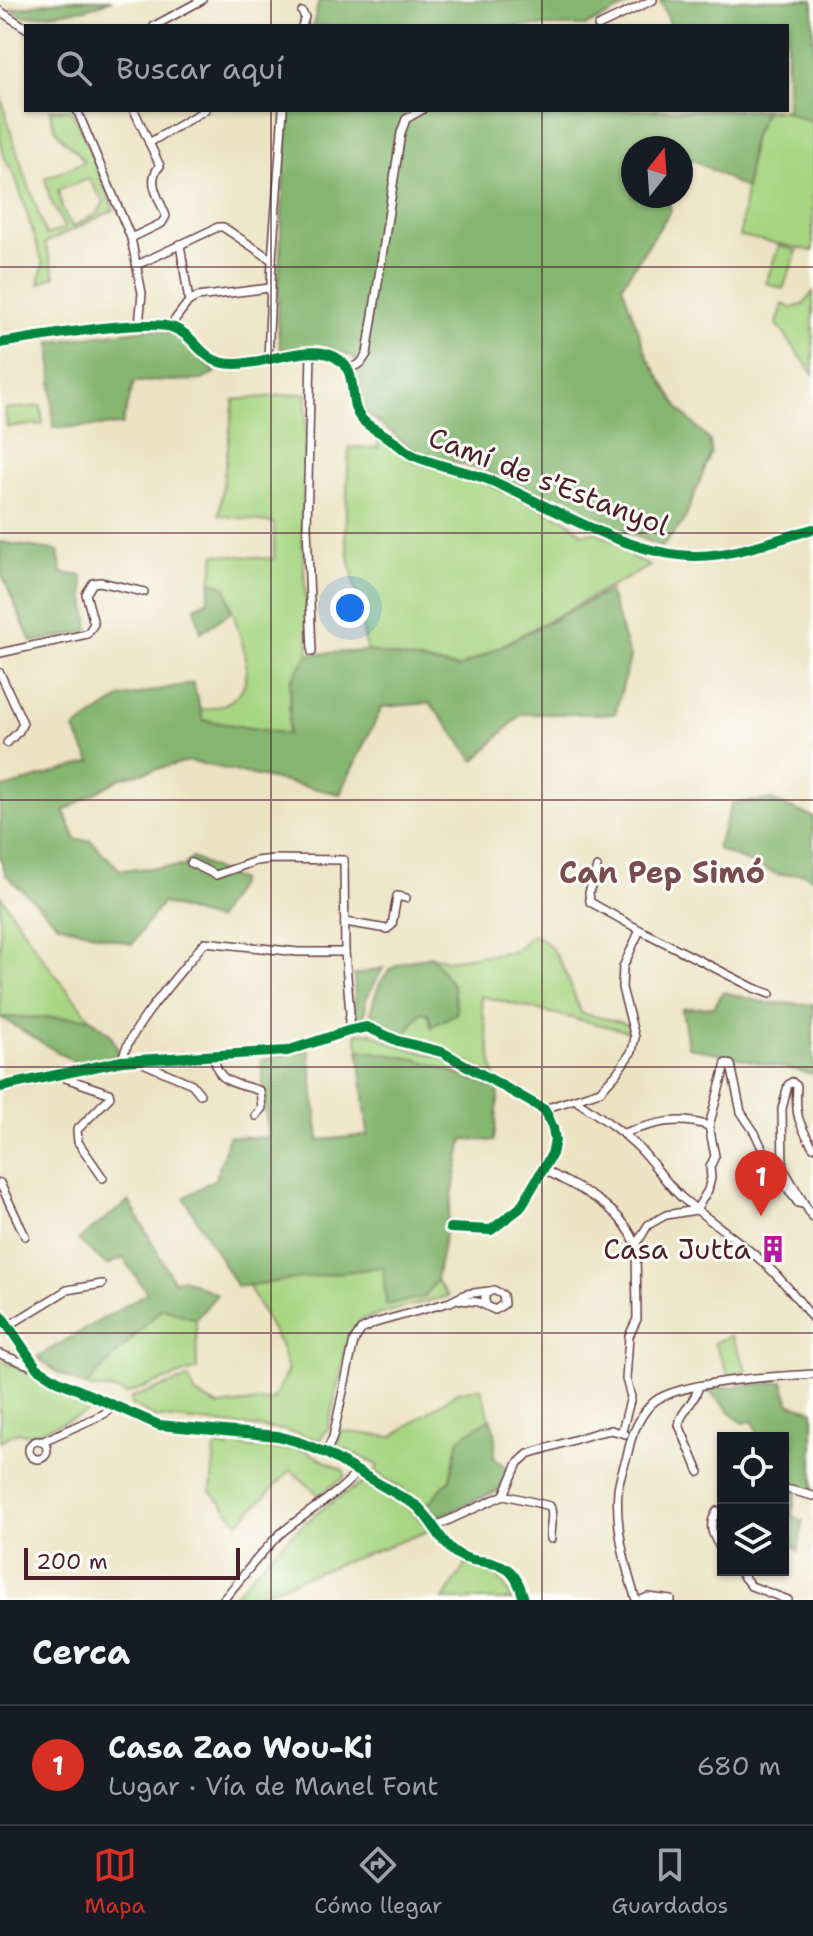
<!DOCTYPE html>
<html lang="es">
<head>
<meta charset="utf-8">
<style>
	body { margin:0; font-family:"Shantell Sans",sans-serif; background:#242831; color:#f1f3f6 }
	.controls { position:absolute; right:24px; bottom:24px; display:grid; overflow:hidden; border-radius:0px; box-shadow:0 2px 6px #0004 }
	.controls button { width:72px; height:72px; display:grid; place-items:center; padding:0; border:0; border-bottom:2px solid #363941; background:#171b24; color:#f1f3f6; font:40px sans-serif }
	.compass { position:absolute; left:621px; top:136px; width:72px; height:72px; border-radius:50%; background:#171b24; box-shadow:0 2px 6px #0004; rotate:17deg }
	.scale { position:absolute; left:24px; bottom:20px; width:216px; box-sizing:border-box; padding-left:8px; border:4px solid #4a1f2b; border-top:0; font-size:22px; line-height:28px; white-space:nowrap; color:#4a1f2b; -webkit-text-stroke:6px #fdfcf7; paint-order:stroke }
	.you { position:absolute; left:350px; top:608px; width:28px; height:28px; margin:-20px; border:6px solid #fff; border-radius:50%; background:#1a73e8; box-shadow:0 0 0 12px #1a73e833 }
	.badge { display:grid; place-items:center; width:52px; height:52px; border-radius:50%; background:#d93025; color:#fff; font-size:26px; font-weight:700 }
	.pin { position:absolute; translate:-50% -66px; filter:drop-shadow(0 2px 4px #0008) }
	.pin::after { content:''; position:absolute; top:42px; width:28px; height:24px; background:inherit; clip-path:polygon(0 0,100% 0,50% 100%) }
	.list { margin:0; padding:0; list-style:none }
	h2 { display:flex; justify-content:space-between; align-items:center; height:104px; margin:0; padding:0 32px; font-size:34px }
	h2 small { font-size:26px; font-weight:400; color:#9ea1a6 }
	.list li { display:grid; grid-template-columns:52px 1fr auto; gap:24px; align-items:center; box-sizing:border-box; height:120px; padding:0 32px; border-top:2px solid #363941 }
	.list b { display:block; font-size:30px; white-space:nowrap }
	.list p { margin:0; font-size:26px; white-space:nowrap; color:#9ea1a6 }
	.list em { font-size:26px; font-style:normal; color:#9ea1a6 }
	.icon { flex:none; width:44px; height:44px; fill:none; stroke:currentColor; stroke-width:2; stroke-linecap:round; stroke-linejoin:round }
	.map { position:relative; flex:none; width:813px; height:1600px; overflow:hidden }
	.search { position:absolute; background:#171b24; box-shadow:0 2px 6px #0004; left:24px; right:24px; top:24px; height:88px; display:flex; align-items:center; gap:20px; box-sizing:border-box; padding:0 28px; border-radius:0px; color:#9ea1a6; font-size:30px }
	.sheet { height:224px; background:#171b24 }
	nav { display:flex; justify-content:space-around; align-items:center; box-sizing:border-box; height:112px; border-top:2px solid #363941; background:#171b24; font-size:22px; color:#9ea1a6 }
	nav a { display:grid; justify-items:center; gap:4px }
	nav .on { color:#d93025 }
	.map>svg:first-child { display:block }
	.green { fill:#a7d582; stroke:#787a56; stroke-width:2; fill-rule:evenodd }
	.forest { fill:#85b670; stroke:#686a4e; stroke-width:2 }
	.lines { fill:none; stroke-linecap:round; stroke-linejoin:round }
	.minor-casing { stroke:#623c42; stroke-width:10 }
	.tertiary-casing { stroke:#623c42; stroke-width:12 }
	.minor { stroke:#fff; stroke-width:7 }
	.tertiary { stroke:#fff; stroke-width:9 }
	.cycleway-casing { stroke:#fdfcf7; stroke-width:15 }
	.cycleway { stroke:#00873e; stroke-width:10 }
	.grid { fill:none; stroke:#4a1f2b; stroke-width:2; stroke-opacity:0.55 }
	.labels { text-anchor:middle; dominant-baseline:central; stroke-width:6; stroke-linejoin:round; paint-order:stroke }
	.street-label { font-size:28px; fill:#4a1f2b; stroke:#fdfcf7 }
	.poi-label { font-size:28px; fill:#4a1f2b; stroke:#fdfcf7; text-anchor:end }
	.neighbourhood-label { font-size:30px; font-weight:bold; fill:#794c4f; stroke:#fdfcf7 }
</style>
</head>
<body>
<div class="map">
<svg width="813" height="1600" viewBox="0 0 813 1600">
	<rect width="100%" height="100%" fill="#fdfcf7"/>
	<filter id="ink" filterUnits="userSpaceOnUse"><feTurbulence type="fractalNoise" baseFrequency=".0125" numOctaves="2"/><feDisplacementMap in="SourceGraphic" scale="16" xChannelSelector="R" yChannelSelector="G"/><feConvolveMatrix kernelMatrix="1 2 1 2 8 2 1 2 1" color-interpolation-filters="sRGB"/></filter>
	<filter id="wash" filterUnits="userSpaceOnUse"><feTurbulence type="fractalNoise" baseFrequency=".006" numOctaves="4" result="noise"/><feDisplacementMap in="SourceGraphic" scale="32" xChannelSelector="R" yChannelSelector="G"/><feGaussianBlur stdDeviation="1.8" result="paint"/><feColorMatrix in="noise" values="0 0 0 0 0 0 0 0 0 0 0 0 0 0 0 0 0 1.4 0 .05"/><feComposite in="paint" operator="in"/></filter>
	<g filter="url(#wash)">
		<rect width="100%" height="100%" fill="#ece3c3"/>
		<!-- green -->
		<g class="green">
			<path d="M0 92 13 140 46 235 65 229 50 199 45 178 84 162C75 145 63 144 56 130 52 124 52 117 50 110H71L87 144 114 210 45 243 55 276 39 284 43 264 15 176 4 158 0 136ZM89 179 104 202 97 214 72 227 62 208 58 190Z"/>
			<polygon points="766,110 782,110 813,123 813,251 740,236 752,139"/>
			<polygon points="779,245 797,251 783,289 766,283"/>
			<polygon points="813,292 813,374 777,324 783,304 791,308 803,305"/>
			<path d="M307 393 302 530 309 654 291 680 288 735 202 720 200 710C279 702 235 634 226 587L211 582 215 554 274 559V523L219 515 234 400Z"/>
			<polygon points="41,406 43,424 7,427 5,409"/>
			<polygon points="378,436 415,462 479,480 565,519 583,534 595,532 630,548 631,557 650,566 459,668 367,651 345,535 349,447 378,448"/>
			<polygon points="0,895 44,960 90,1018 0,1017"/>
			<path d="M532 935C559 941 571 989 581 1013L628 1024 631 1032 480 996 495 1078 441 1048 403 1039 421 1012 429 1014 432 1027 453 986 431 956 446 960 514 951Z"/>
			<polygon points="369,1032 393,1044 450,1060 499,1089 416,1059 359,1050 356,1033"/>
			<polygon points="383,1266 425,1297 436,1280 448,1296 363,1319 349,1334 328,1429 319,1440 283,1430 154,1417 131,1405 131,1398 188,1378 196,1394 218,1406 273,1400 288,1370 280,1345 248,1285"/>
			<path d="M162 1308 196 1319 197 1369 126 1394C112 1387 100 1391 85 1386Z"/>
			<polygon points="731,1335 747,1370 730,1378 714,1343"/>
			<polygon points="0,1360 95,1403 97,1409 30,1435 17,1432 0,1441"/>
			<polygon points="481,1388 490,1418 459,1439 450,1479 427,1505 375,1472 378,1465 338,1446 340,1431 392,1437 459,1391"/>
			<polygon points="216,1438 221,1438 219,1447 228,1449 230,1439 238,1440 239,1446 287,1450 287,1446 306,1451 344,1471 345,1477 319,1495 291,1470 238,1523 211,1491"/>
			<path d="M363 1483 408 1508 431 1530 242 1600H230C269 1554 309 1512 363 1483Z"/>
			<polygon points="466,1564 496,1574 513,1600 443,1600"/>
		</g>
		<!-- forest -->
		<g class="forest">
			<polygon points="66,0 112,0 86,9 25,17 11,9"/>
			<polygon points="319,0 639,0 586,26 313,26"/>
			<polygon points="660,0 813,0 813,123 782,110 787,110 787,26 671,26"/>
			<polygon points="291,110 766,110 752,139 746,189 690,158 681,159 681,148 633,148 633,196 667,196 671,210 622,285 648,358 680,410 710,441 711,453 683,523 662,547 484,471 415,451 364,411 355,358 324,346 280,350 277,319 286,130"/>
			<polygon points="145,329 173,333 216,372 202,380 134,382 122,425 53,428 51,342"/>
			<polygon points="0,542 58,551 62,573 82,576 89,629 86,632 31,642 0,570"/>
			<polygon points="211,582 226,587 231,612 201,632 195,607 208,600"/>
			<polygon points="609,591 630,658 615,714 521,714 475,761 430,703 382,707 340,794 189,761 121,778 64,811 76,840 90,840 120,870 184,866 192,858 240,881 216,920 162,903 132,944 58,924 6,875 0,857 0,789 91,762 74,729 120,698 193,683 203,720 288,734 291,680 309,654 367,651 459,668"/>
			<polygon points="771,800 813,817 813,879 803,873 779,875 719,850 717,847 732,803"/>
			<path d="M431 956 453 986 457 1013 431 1027 429 1014 421 1012 403 1039 371 1024C370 1005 379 972 400 964 409 960 421 959 431 956Z"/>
			<polygon points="383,968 366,999 364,1023 356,1024 354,975"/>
			<polygon points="723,992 766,1003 813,1004 813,1074 688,1047 682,1009 714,1007"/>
			<polygon points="0,1017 90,1018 110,1034 120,1054 109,1059 76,1063"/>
			<polygon points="309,1050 319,1140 368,1135 359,1050 416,1059 499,1089 494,1141 463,1139 436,1280 425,1297 386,1305 383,1267 237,1287 184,1198 216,1178 229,1136 268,1138 261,1060"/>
			<polygon points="129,1201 174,1282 182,1278 217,1294 196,1319 162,1308 85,1386 58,1373 37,1357 147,1293 123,1258 107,1265 78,1240"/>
			<polygon points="783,1382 790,1404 813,1410 813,1491 797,1488 792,1516 803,1521 798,1551 783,1533 783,1438 759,1438 753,1421 742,1423 707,1389"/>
			<polygon points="490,1418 496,1436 494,1458 511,1470 500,1490 439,1516 427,1505 450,1479 459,1439"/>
		</g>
	</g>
	<g filter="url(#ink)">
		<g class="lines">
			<!-- minor casing -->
			<g class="minor-casing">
				<g id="minor">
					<polyline points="0,11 26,28"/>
					<polyline points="302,12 305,17 302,26"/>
					<polyline points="154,26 202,0"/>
					<polyline points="598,26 653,0"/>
					<polyline points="77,110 131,238 142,293 139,325"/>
					<polyline points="149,143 205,110"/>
					<path d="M131 238 162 223 166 216C160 200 145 180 160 166L134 110"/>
					<polyline points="180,244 189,301"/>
					<polyline points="137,265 218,227 223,227 272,260"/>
					<polyline points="170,326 189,301 197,297 270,288"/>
					<path d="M0 343C35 338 147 317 174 328 199 338 200 364 234 364 263 365 309 343 335 357 364 373 342 406 367 424 375 430 384 434 392 440 401 446 407 454 417 457 441 467 468 471 492 481 552 507 629 556 695 556 735 556 775 540 813 529"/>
					<polyline points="311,352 307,526 312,652"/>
					<polyline points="268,360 272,260 283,110"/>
					<polyline points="349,369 361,363 367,354 401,133 406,119 422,110"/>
					<polyline points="0,653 87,634 94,624 86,594 93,583 100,582 144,592"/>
					<polyline points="0,673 23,723 19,731 7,743"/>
					<polyline points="191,863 216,875 256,861 273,859 344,860 345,952 350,1013 348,1031"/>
					<polyline points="597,867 589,893 590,902 640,930"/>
					<polyline points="345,922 387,929 392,925 397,896 406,898"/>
					<path d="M214 1056C218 1087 238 1082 260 1091L262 1108 256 1116"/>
					<polyline points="140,1058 145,1064 192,1084 200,1094"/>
					<path d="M122 1061C126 1032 185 967 205 942L298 952H345"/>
					<polyline points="64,1075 65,1078 109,1093 110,1097 77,1130 78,1142 103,1178"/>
					<polyline points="0,1087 122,1061 287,1051 348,1031 367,1027 398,1041 442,1052 545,1110 553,1128 555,1140 552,1154 520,1208 491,1230 450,1228"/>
					<path d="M577 1101C599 1116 621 1130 641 1150 655 1165 666 1183 681 1197 702 1215 724 1230 745 1247 771 1267 794 1293 813 1319"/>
					<polyline points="544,1109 600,1091 616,1074 632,1051 635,1037 622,988 623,967 640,930 754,988 770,994"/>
					<path d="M623 1133C653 1124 677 1115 709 1126"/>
					<path d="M813 1147C798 1123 795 1114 797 1086L792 1082 788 1085 782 1109 783 1168 813 1218"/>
					<path d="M545 1170C580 1190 621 1205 636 1245"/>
					<polyline points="0,1183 25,1236"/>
					<path d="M460 1300 478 1302 495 1310 504 1304 503 1295 494 1290C486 1292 483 1296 486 1304"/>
					<polyline points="8,1326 67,1290 102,1284"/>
					<polyline points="0,1354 37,1368"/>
					<polyline points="622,1431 631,1397 626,1379 629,1336 637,1319 636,1245 648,1225 666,1215 696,1210 708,1190 711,1178 710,1167 715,1156 709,1126 726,1063 731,1065 741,1112 755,1133 768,1161 798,1203 803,1204"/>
					<circle cx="38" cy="1450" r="9"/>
					<polyline points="41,1442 104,1414 113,1405"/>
					<polyline points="326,1453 333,1437 354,1341 361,1330 375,1323 450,1302 466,1294 489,1291"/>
					<path d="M699 1472 679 1425C680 1412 695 1403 699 1386"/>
					<polyline points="783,1488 813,1496"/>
					<polyline points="504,1495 518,1463 528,1454 596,1433 611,1430 625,1434"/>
					<path d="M717 1511C706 1527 714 1538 723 1552"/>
					<path d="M436 1526 504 1495 550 1506C555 1516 548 1528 551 1539"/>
					<polyline points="738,1570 751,1586 788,1600"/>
					<path d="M223 1600C242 1578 259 1554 280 1534 299 1517 348 1488 357 1471"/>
					<path d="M636 1600C625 1566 615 1526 618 1490 619 1476 626 1463 629 1448 632 1433 642 1411 655 1401 682 1381 778 1376 813 1374"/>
					<polyline points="641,1600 648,1597 671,1600"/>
				</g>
			</g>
			<!-- tertiary casing -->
			<g class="tertiary-casing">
				<path id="tertiary" d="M0 1314 37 1368 58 1381 159 1425 278 1436 296 1441 326 1453 417 1506C431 1519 439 1538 452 1550 478 1573 511 1545 524 1600"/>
			</g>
			<!-- minor -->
			<use href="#minor" class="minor"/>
			<!-- tertiary -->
			<use href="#tertiary" class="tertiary"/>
			<!-- cycleway casing -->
			<g class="cycleway-casing">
				<g id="cycleway">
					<path d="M0 343C35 338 147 317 174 328 199 338 200 364 234 364 263 365 309 343 335 357 364 373 342 406 367 424 375 430 384 434 392 440 401 446 407 454 417 457 441 467 468 471 492 481 552 507 629 556 695 556 735 556 775 540 813 529"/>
					<polyline points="0,1087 122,1061 287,1051 348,1031 367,1027 398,1041 442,1052 545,1110 553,1128 555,1140 552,1154 520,1208 491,1230 450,1228"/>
					<path d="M0 1314 37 1368 58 1381 159 1425 278 1436 296 1441 326 1453 417 1506C431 1519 439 1538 452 1550 478 1573 511 1545 524 1600"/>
				</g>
			</g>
			<!-- cycleway -->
			<use href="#cycleway" class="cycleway"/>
		</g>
	</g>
	<!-- grid -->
	<path class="grid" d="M271 0V26M542 0V26M271 110V1600M542 110V1600M0 267H813M0 533H813M0 800H813M0 1067H813M0 1333H813"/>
	<!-- icons -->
	<defs>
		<g id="building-bare" transform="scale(2.16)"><path d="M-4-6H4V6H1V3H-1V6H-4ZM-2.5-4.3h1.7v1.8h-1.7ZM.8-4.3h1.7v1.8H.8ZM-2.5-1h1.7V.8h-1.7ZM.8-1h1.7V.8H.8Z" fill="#b5179e" stroke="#fdfcf7" stroke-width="2.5" paint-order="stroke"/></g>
	</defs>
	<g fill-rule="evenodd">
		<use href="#building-bare" x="773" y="1249"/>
	</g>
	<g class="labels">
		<!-- street labels -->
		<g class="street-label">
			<text transform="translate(549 481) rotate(21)">Camí de s'Estanyol</text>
		</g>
		<!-- poi labels -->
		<g class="poi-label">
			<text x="751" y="1249">Casa Jutta</text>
		</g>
		<!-- neighbourhood labels -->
		<g class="neighbourhood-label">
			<text x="662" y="872">Can Pep Simó</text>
		</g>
	</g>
</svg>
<div class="controls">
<button><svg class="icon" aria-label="locate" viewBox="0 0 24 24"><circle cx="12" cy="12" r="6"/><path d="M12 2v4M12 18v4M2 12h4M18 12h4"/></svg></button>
<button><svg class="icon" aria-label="layers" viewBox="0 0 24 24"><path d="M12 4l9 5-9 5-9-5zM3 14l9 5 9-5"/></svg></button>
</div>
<svg class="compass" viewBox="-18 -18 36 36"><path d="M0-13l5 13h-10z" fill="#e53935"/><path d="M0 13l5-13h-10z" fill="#9ea1a6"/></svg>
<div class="scale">200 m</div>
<div class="you"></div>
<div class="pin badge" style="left:761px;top:1216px">1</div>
<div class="search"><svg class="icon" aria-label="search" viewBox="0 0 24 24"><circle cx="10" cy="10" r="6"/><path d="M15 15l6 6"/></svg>Buscar aquí</div>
</div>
<section class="sheet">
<h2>Cerca<small></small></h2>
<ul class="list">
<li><span class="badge">1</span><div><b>Casa Zao Wou-Ki</b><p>Lugar · Vía de Manel Font</p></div><em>680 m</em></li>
</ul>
</section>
<nav>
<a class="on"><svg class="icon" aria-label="map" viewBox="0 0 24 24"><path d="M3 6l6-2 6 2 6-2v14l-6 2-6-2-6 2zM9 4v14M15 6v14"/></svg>Mapa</a>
<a><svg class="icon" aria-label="directions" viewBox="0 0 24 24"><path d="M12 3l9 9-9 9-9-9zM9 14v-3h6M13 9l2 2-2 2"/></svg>Cómo llegar</a>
<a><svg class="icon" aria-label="saved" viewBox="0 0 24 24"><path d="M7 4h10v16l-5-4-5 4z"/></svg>Guardados</a>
</nav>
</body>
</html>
